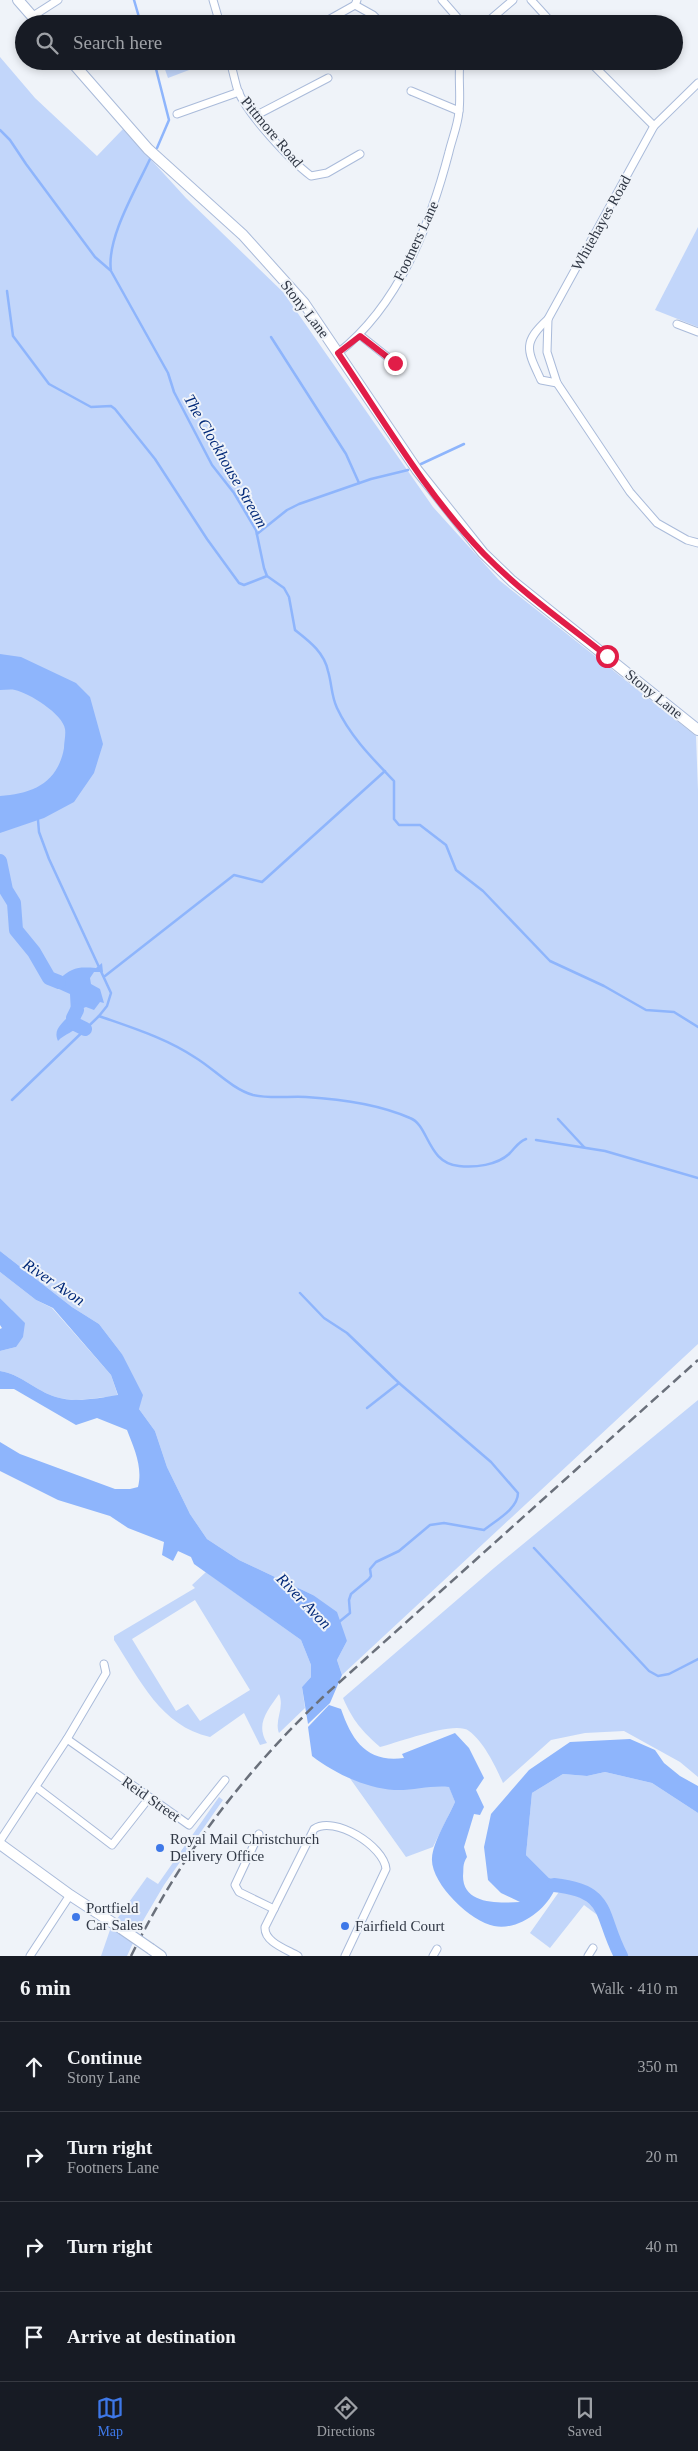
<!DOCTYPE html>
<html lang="en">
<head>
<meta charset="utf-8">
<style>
	body { margin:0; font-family:"Times New Roman",serif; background:#242831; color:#f1f3f6 }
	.stop { position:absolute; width:15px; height:15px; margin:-11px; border:4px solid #e11d48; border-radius:50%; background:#fff }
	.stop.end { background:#e11d48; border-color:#fff; box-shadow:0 1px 5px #0008 }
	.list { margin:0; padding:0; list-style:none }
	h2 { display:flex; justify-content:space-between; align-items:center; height:65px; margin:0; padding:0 20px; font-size:21px }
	h2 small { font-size:16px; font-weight:400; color:#9ea1a6 }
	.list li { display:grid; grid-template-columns:32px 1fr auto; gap:15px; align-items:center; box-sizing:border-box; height:90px; padding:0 20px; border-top:1px solid #363941 }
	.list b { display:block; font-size:19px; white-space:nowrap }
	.list p { margin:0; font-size:16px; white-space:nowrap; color:#9ea1a6 }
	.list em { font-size:16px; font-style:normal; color:#9ea1a6 }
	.icon { flex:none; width:28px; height:28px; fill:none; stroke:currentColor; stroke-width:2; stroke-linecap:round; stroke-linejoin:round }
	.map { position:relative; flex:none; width:698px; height:1956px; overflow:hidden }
	.search { position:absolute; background:#171b24; box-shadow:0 2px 8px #0003; left:15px; right:15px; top:15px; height:55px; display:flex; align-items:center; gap:12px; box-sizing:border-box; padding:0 18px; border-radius:28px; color:#9ea1a6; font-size:19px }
	.sheet { height:425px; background:#171b24 }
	nav { display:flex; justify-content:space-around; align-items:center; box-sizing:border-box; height:70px; border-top:1px solid #363941; background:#171b24; font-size:14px; color:#9ea1a6 }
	nav a { display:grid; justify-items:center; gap:2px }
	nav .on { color:#3e78e8 }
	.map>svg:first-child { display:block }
	.green { fill:#c2d6fa; fill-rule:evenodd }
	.water { fill:#8eb5fc }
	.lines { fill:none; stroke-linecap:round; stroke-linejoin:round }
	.stream { stroke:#8eb5fc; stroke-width:2.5 }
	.river { stroke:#8eb5fc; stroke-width:14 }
	.street-casing { stroke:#aabbda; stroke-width:9 }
	.secondary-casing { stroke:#aabbda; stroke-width:12 }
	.street { stroke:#fff; stroke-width:7 }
	.secondary { stroke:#fff; stroke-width:10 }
	.rail { stroke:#6a707b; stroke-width:2.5; stroke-dasharray:10 5; stroke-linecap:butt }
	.secondary-bridge-casing { stroke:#aabbda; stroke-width:12; stroke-linecap:butt }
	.secondary-bridge { stroke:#fff; stroke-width:10 }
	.route { stroke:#e11d48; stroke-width:6 }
	.poi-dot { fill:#3e78e8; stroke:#eff3f9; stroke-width:2 }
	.labels { text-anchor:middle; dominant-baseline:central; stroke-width:4; stroke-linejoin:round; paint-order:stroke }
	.street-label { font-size:15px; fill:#313845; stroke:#eff3f9 }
	.poi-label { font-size:15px; fill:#313845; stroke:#eff3f9; text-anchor:start }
	.water-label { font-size:16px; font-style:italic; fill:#032a79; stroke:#eff3f9 }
</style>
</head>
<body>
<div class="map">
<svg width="698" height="1956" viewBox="0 0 698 1956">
	<rect width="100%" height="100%" fill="#eff3f9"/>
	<!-- green -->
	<g class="green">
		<polygon points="0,57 35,98 97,156 123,129 186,198 283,292 433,507 499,580 696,736 698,790 698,1344 342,1675 337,1660 347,1641 313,1595 239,1560 207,1539 190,1514 167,1467 155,1431 139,1409 122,1354 99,1324 72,1307 0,1251"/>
		<polygon points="162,61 194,61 197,67 168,78"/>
		<polygon points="698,227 698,327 655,310"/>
		<path d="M0 1272 36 1300 52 1308 111 1375 118 1396C98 1397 76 1403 56 1397 36 1391 21 1374 0 1371V1351L16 1347 12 1310 0 1298Z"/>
		<path d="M698 1400V1777L680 1762 624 1731 585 1733 551 1740 503 1783C496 1767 484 1742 469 1731 455 1720 398 1743 380 1747 362 1731 353 1721 343 1698L494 1568Z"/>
		<path d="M206 1572 301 1640 311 1665V1677L302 1687 305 1708 279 1733C274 1720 285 1708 279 1694 268 1710 255 1724 267 1743L260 1745 244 1713 210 1737C161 1726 140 1680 114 1640V1636L195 1588 192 1585ZM195 1600 250 1690 200 1721 188 1704 176 1711 132 1639Z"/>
		<polygon points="605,1772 652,1783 698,1813 698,1956 621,1956 608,1923 584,1905 550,1948 530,1933 561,1889 575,1890 566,1882 549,1878 526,1855 532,1793 563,1774 587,1776"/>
		<polygon points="349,1777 377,1786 449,1786 455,1802 433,1847 406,1857"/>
		<polygon points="219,1797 223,1800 164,1885 137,1931 117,1919 147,1877 158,1884"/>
		<polygon points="111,1927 133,1943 127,1956 101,1956"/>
	</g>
	<!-- water -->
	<g class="water">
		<path d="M0 654 21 657 76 683 90 697 103 744 94 773 74 802 44 818 0 833V796C32 794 58 783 64 748 64 742 66 735 65 729 63 714 29 693 15 690 11 689 5 690 0 690Z"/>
		<path d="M102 963 103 972H94L90 978 91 984 100 989 104 1003 100 1002 94 1010 86 1007 81 1009 77 1016 80 1025C76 1031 64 1034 58 1041 52 1028 65 1022 71 1013L70 994 50 985 43 973 48 972 58 980C73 967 77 967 96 968Z"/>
		<path d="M0 1251 72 1307 99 1324 122 1354 143 1395 139 1409 155 1431 167 1467 190 1514 207 1539 239 1560 313 1595 337 1612 347 1641 337 1660 342 1675 330 1703 308 1724 302 1687 311 1677V1665L301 1640 194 1564 191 1557 178 1551 173 1561 162 1555 164 1542 128 1528 110 1516 58 1500 0 1471V1442L20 1454 115 1489H130L138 1487C143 1467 134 1448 127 1430L97 1418 76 1425 14 1389H0V1371C21 1374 36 1391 56 1397 75 1403 99 1398 118 1395L111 1375 53 1308 36 1300 0 1272Z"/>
		<polygon points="0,1298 25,1323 23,1337 16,1347 0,1351 0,1329 2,1328 0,1325"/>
		<path d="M329 1705 341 1709C352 1741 367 1763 404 1758L402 1754 455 1733 469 1748 484 1778 476 1790 484 1807 480 1815 474 1814 464 1847 467 1857C462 1865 464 1868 463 1876 463 1905 499 1903 520 1902L501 1893 488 1880 484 1847 491 1814 529 1770 570 1742 630 1739 655 1750 664 1763 680 1776 698 1786V1813L652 1783 605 1772 587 1776 563 1774 532 1793 526 1855 549 1878 566 1882 576 1890 555 1889C546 1910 518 1931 494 1926 471 1922 430 1883 432 1858 433 1842 448 1818 455 1802L449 1787C431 1785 412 1791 394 1790 365 1788 334 1773 312 1756L308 1727Z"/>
	</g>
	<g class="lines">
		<!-- stream -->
		<g class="stream">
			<polyline points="134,0 141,24"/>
			<polyline points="154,61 169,120 157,148"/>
			<polyline points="0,130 10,140 26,164 95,257 110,270"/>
			<path d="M150 159C136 189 106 239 111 271L168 373 174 392 212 465 234 493 256 530 264 568 267 576 284 588 289 597 295 630C309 641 324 652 328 671 332 684 331 695 337 708 350 736 372 758 394 781V819L399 825H420L446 845 456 870 483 891 550 961 604 986 646 1010 674 1012 698 1027"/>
			<polyline points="7,291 13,336 49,384 91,407 111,406 115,409 155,459 207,539 239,583 244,585 267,576"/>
			<polyline points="271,337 346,454 359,483"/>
			<polyline points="421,464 464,444"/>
			<polyline points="257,534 287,510 299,504 371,479 408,470"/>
			<polyline points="105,976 234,875 262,882 385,771"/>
			<path d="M99 1016C133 1028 166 1038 196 1058 214 1069 232 1089 253 1095 269 1099 290 1096 306 1097 341 1099 378 1104 410 1118 429 1125 427 1163 459 1166 475 1168 497 1165 509 1154 515 1148 518 1142 526 1139"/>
			<polyline points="12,1100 99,1016 107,1006 111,993 49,859 39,832 38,820"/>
			<polyline points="558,1119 584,1147"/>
			<polyline points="536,1140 605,1151 698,1178"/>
			<path d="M300 1293 324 1318 347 1333 399 1383 491 1462 518 1493C518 1509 495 1521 484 1530L444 1523 430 1525 399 1551 376 1562 370 1569 371 1576 369 1579 351 1594 349 1600 350 1613 339 1622"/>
			<polyline points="367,1408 399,1383"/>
			<polyline points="534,1548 649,1671 658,1676 669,1674 698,1659"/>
		</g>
		<!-- river -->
		<g class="river">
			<polyline points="0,861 6,890 14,903 16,930 34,952 49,978 59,982"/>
			<polyline points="77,1010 73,1018 75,1024 85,1029"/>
			<path d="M554 1885C612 1891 599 1915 621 1956"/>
		</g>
		<!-- street casing -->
		<g class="street-casing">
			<g id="street">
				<polyline points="213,0 220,24"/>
				<polyline points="442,0 463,24"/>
				<polyline points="531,0 553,24"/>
				<polyline points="355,5 373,15 382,24"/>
				<polyline points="33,16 58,0"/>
				<polyline points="321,24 355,5 357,0"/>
				<polyline points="485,24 513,0"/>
				<path d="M230 61C233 71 235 82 238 91 248 115 290 160 311 176L327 173 360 154"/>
				<polyline points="589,61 654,126 698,83"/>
				<polyline points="411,91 459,111"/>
				<polyline points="177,114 239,92"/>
				<polyline points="255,116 328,78"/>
				<polyline points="654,126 548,319 547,352 557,383 630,492 657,523 687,540 698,543"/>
				<path d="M548 319C522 343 527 350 541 380L557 383"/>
				<polyline points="677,324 698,332"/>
				<polyline points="361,336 395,363"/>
				<path d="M338 353C399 305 430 225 449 152 452 139 458 125 459 111 461 95 458 78 460 61"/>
				<polyline points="67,1739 189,1825 225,1780"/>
				<polyline points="36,1787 112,1845 149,1798"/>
				<polyline points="259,1834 235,1885 239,1892 274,1909"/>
				<polyline points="0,1841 67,1739 106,1673 104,1664"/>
				<polyline points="30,1956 70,1895"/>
				<path d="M298 1956C286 1949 264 1942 265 1927L314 1829C334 1815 384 1846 386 1869L345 1956"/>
				<polyline points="433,1956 437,1949"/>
				<polyline points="588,1956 593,1948"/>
			</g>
		</g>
		<!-- secondary casing -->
		<g class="secondary-casing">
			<g id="secondary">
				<polyline points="18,0 39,24"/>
				<polyline points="71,61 148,149 243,235 304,303 417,470 483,553 512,581 698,730"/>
				<polyline points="0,1844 70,1895 122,1929"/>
				<polyline points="151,1949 161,1956"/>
			</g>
		</g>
		<!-- street -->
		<use href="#street" class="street"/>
		<!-- secondary -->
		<use href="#secondary" class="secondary"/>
		<!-- rail -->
		<path class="rail" d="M131 1956C181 1855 242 1775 323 1697L698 1360"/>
		<!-- secondary-bridge casing -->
		<g class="secondary-bridge-casing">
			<polyline id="secondary-bridge" points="122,1929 151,1949"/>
		</g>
		<!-- secondary-bridge -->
		<use href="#secondary-bridge" class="secondary-bridge"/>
	</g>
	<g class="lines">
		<!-- route -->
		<path class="route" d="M395 363 360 336 338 353C384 421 427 495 484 554 521 592 565 623 607 656"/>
	</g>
	<!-- markers -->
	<g class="poi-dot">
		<circle cx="160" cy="1848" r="5"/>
		<circle cx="76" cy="1917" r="5"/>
		<circle cx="345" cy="1926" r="5"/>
	</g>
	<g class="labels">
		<!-- street labels -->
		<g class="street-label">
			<text transform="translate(272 132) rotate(50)">Pittmore Road</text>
			<text transform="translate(601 223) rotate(-61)">Whitehayes Road</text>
			<text transform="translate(416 241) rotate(-65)">Footners Lane</text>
			<text transform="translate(305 309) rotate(52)">Stony Lane</text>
			<text transform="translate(654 694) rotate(39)">Stony Lane</text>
			<text transform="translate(151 1799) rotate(35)">Reid Street</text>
		</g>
		<!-- poi labels -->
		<g class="poi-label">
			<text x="170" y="1839">Royal Mail Christchurch<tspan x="170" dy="17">Delivery Office</tspan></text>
			<text x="86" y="1908">Portfield<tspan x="86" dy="17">Car Sales</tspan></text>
			<text x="355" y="1926">Fairfield Court</text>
		</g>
		<!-- water labels -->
		<g class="water-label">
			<text transform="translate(226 461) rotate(60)">The Clockhouse Stream</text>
			<text transform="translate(54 1282) rotate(34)">River Avon</text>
			<text transform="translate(304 1601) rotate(46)">River Avon</text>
		</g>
	</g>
</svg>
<div class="stop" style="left:607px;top:656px"></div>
<div class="stop end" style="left:395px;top:363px"></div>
<div class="search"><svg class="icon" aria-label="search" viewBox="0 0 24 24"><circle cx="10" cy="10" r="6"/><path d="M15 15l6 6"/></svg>Search here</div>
</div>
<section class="sheet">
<h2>6 min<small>Walk · 410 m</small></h2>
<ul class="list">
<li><svg class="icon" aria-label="ahead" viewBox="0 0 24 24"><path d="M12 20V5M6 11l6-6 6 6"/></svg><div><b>Continue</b><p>Stony Lane</p></div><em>350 m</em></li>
<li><svg class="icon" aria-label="right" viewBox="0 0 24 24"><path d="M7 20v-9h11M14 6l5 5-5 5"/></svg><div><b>Turn right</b><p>Footners Lane</p></div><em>20 m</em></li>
<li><svg class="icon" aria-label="right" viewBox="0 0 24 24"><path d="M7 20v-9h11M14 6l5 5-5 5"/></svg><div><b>Turn right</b></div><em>40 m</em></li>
<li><svg class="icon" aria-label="arrive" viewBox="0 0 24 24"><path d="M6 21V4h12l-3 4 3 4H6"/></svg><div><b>Arrive at destination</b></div></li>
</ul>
</section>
<nav>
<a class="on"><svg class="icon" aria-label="map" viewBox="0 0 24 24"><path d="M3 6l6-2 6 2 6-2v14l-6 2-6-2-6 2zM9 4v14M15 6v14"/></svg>Map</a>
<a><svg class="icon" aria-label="directions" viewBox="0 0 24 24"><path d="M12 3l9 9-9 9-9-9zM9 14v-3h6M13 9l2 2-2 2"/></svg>Directions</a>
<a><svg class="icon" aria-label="saved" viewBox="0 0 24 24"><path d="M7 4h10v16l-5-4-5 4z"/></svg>Saved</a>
</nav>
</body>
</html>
